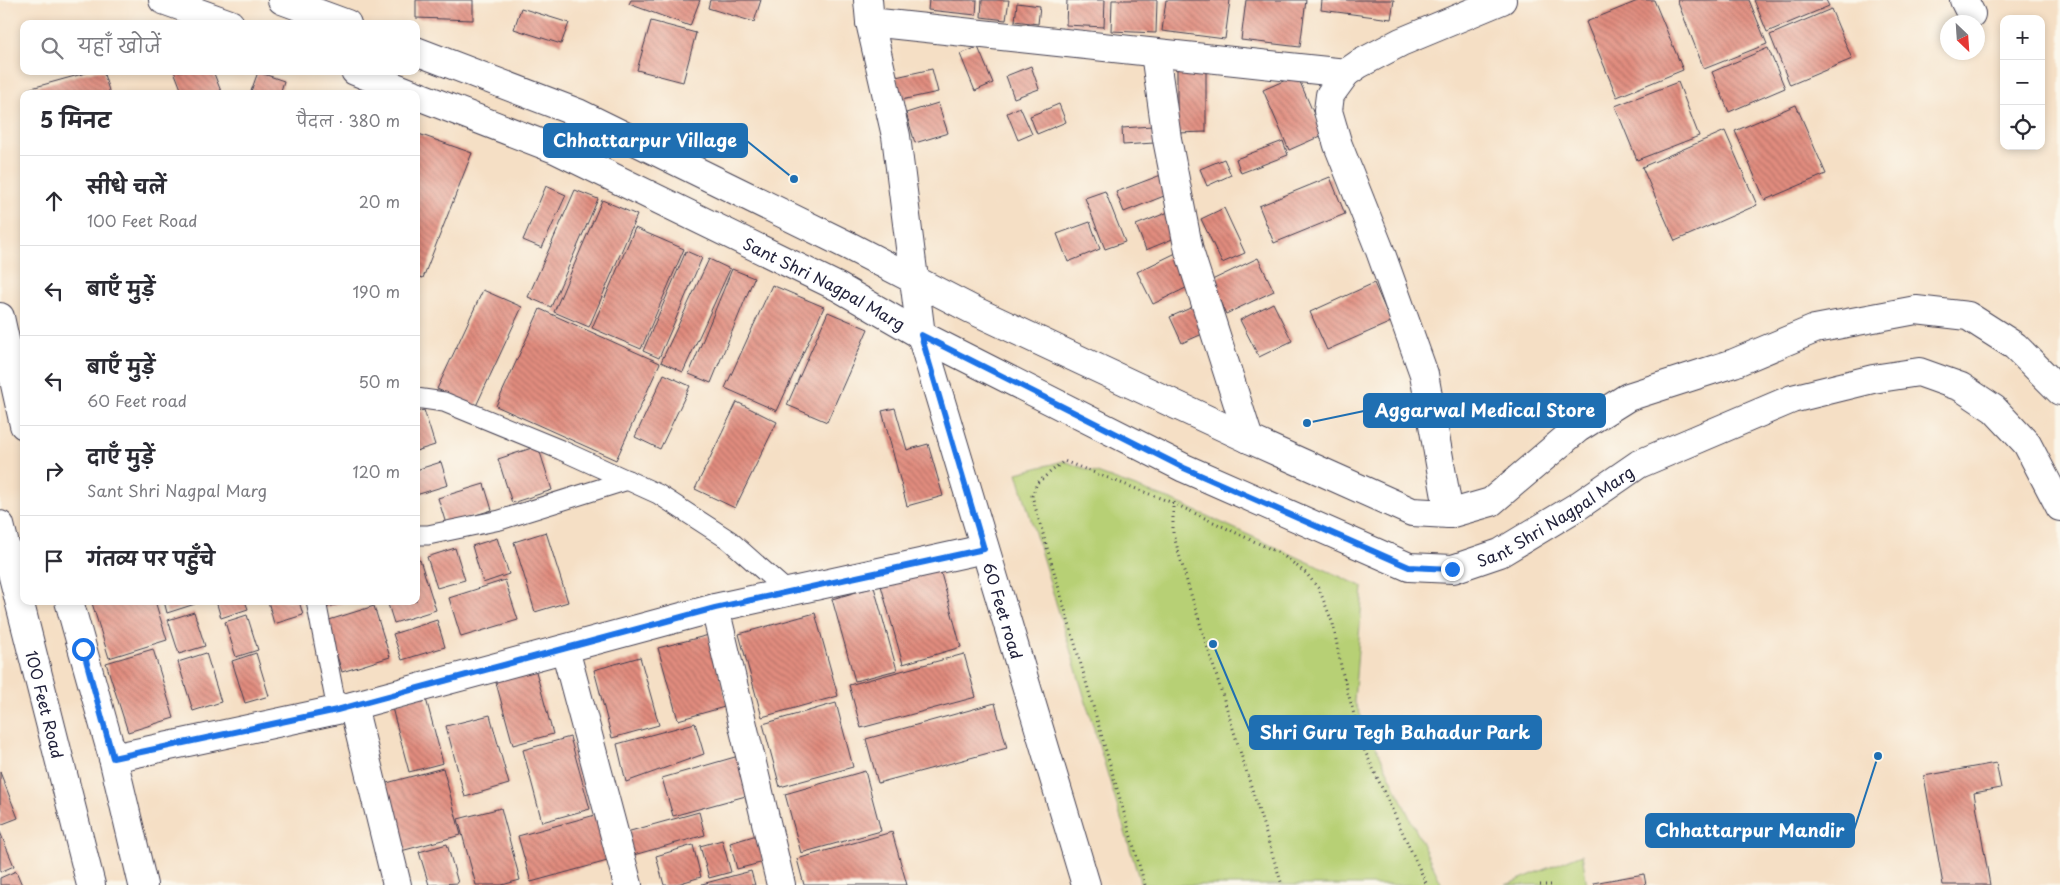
<!DOCTYPE html>
<html lang="hi">
<head>
<meta charset="utf-8">
<style>
	body { margin:0; font-family:"Playpen Sans","Playpen Sans Deva",sans-serif; background:#f2f2f3; color:#2b2b33 }
	.controls { position:absolute; right:15px; top:15px; display:grid; overflow:hidden; border-radius:10px; box-shadow:0 2px 8px #0003 }
	.controls button { width:45px; height:45px; display:grid; place-items:center; padding:0; border:0; border-bottom:1px solid #e1e1e2; background:#fff; color:#2b2b33; font:25px sans-serif }
	.compass { position:absolute; left:1940px; top:15px; width:45px; height:45px; border-radius:50%; background:#fff; box-shadow:0 2px 8px #0003; rotate:155deg }
	.stop { position:absolute; width:15px; height:15px; margin:-11px; border:4px solid #1a73e8; border-radius:50%; background:#fff }
	.stop.end { background:#1a73e8; border-color:#fff; box-shadow:0 1px 5px #0008 }
	.list { margin:0; padding:0; list-style:none }
	h2 { display:flex; justify-content:space-between; align-items:center; height:65px; margin:0; padding:0 20px; font-size:21px }
	h2 small { font-size:16px; font-weight:400; color:#7c7c81 }
	.list li { display:grid; grid-template-columns:32px 1fr auto; gap:15px; align-items:center; box-sizing:border-box; height:90px; padding:0 20px; border-top:1px solid #e1e1e2 }
	.list b { display:block; font-size:19px; white-space:nowrap }
	.list p { margin:0; font-size:16px; white-space:nowrap; color:#7c7c81 }
	.list em { font-size:16px; font-style:normal; color:#7c7c81 }
	.icon { flex:none; width:28px; height:28px; fill:none; stroke:currentColor; stroke-width:2; stroke-linecap:round; stroke-linejoin:round }
	.map { position:relative; flex:none; width:2060px; height:885px; overflow:hidden }
	.search { position:absolute; background:#fff; box-shadow:0 2px 8px #0003; left:20px; top:20px; width:400px; height:55px; display:flex; align-items:center; gap:12px; box-sizing:border-box; padding:0 18px; border-radius:10px; color:#7c7c81; font-size:19px }
	.panel { position:absolute; background:#fff; box-shadow:0 2px 8px #0003; left:20px; top:90px; width:400px; height:515px; border-radius:10px }
	.map>svg:first-child { display:block }
	.garden { fill:#b7d075; stroke:#6c7958 }
	.building { fill:url(#building-back-hatch) }
	.lines { fill:none; stroke-linecap:round; stroke-linejoin:round }
	.service-casing { stroke:#423e50; stroke-width:21 }
	.minor-casing { stroke:#423e50; stroke-width:30 }
	.tertiary-casing { stroke:#423e50; stroke-width:30 }
	.secondary-casing { stroke:#423e50; stroke-width:30 }
	.path { stroke:#423e50; stroke-width:3; stroke-dasharray:1 4; stroke-linecap:butt }
	.service { stroke:#fff; stroke-width:19 }
	.minor { stroke:#fff; stroke-width:28 }
	.tertiary { stroke:#fff; stroke-width:28 }
	.secondary { stroke:#fff; stroke-width:28 }
	.route { stroke:#1a73e8; stroke-width:6 }
	.labels { text-anchor:middle; dominant-baseline:central; stroke-width:4; stroke-linejoin:round; paint-order:stroke }
	.street-label { font-size:16px; fill:#22223b; stroke:#fbf7ec }
	.leader { fill:none; stroke:#1f6fb2; stroke-width:2 }
	.callout-dot { fill:#1f6fb2; stroke:#fbf7ec; stroke-width:2 }
	.callout { fill:#1f6fb2; stroke:#1f6fb2; stroke-width:2 }
	.callout-label { font-size:18px; text-anchor:middle; font-weight:bold; fill:#fff }
</style>
</head>
<body>
<div class="map">
<svg width="2060" height="885" viewBox="0 0 2060 885">
	<defs>
		<pattern id="building-back-hatch" width="6" height="6" patternUnits="userSpaceOnUse" patternTransform="scale(1.25)"><rect width="6" height="6" fill="#e18c7e"/><path d="M-1 5l2 2M0 0l6 6M5-1l2 2" fill="none" stroke="#b67268"/></pattern>
	</defs>
	<rect width="100%" height="100%" fill="#fbf7ec"/>
	<filter id="ink" filterUnits="userSpaceOnUse"><feTurbulence type="fractalNoise" baseFrequency=".02" numOctaves="2"/><feDisplacementMap in="SourceGraphic" scale="10" xChannelSelector="R" yChannelSelector="G"/><feConvolveMatrix kernelMatrix="1 2 1 2 8 2 1 2 1" color-interpolation-filters="sRGB"/></filter>
	<filter id="wash" filterUnits="userSpaceOnUse"><feTurbulence type="fractalNoise" baseFrequency=".0096" numOctaves="4" result="noise"/><feDisplacementMap in="SourceGraphic" scale="20" xChannelSelector="R" yChannelSelector="G"/><feGaussianBlur stdDeviation="1.12" result="paint"/><feColorMatrix in="noise" values="0 0 0 0 0 0 0 0 0 0 0 0 0 0 0 0 0 1.4 0 .05"/><feComposite in="paint" operator="in"/></filter>
	<g filter="url(#wash)">
		<rect width="100%" height="100%" fill="#f5dfc5"/>
		<!-- garden -->
		<g class="garden">
			<polygon points="1064,461 1174,501 1363,587 1354,701 1442,885 1141,885 1017,473"/>
			<polygon points="1582,854 1587,885 1506,885"/>
		</g>
		<g id="blocks">
			<!-- building -->
			<g class="building">
				<polygon points="416,0 473,0 473,20 416,18"/>
				<polygon points="631,0 700,0 690,26 629,4"/>
				<polygon points="710,0 761,0 754,22 708,8"/>
				<polygon points="929,0 977,0 976,15 928,10"/>
				<polygon points="982,0 1009,0 1006,20 981,17"/>
				<polygon points="1067,0 1105,0 1104,27 1066,25"/>
				<polygon points="1112,0 1157,0 1156,33 1111,31"/>
				<polygon points="1166,0 1230,0 1225,39 1162,31"/>
				<polygon points="1246,0 1306,0 1300,47 1241,40"/>
				<polygon points="1322,0 1394,0 1391,19 1321,10"/>
				<polygon points="1640,0 1654,0 1683,70 1617,97 1586,22"/>
				<polygon points="1677,0 1749,0 1767,44 1704,69"/>
				<polygon points="1754,0 1826,0 1829,6 1767,32"/>
				<polygon points="1017,3 1040,6 1038,24 1015,21"/>
				<polygon points="521,8 569,23 561,44 514,29"/>
				<polygon points="1831,9 1852,59 1790,85 1770,35"/>
				<polygon points="651,21 696,33 683,82 637,70"/>
				<polygon points="978,47 993,83 975,91 960,54"/>
				<polygon points="1768,48 1785,88 1729,112 1712,72"/>
				<polygon points="1177,65 1206,65 1206,132 1177,133"/>
				<polygon points="1031,66 1039,89 1014,98 1006,76"/>
				<polygon points="932,69 938,92 901,100 896,77"/>
				<polygon points="93,71 103,71 110,94 29,94 28,89"/>
				<polygon points="174,71 213,71 222,94 183,94"/>
				<polygon points="258,72 284,81 280,94 250,94"/>
				<polygon points="1297,75 1323,135 1289,150 1263,90"/>
				<polygon points="1678,82 1699,136 1637,160 1615,106"/>
				<polygon points="938,103 948,133 915,143 906,113"/>
				<polygon points="1059,104 1066,122 1037,134 1030,116"/>
				<polygon points="1796,105 1826,174 1765,200 1735,131"/>
				<polygon points="1020,107 1032,134 1018,140 1007,113"/>
				<polygon points="1152,126 1154,143 1123,145 1122,128"/>
				<polygon points="1725,131 1757,205 1675,241 1642,167"/>
				<polygon points="416,133 472,153 423,278 416,276"/>
				<polygon points="1283,141 1288,155 1241,173 1236,159"/>
				<polygon points="1224,159 1231,175 1207,186 1200,169"/>
				<polygon points="1161,175 1169,194 1124,212 1116,192"/>
				<polygon points="1330,177 1345,214 1274,243 1259,206"/>
				<polygon points="546,186 566,195 542,248 523,240"/>
				<polygon points="575,190 598,199 551,307 528,297"/>
				<polygon points="1105,191 1125,242 1105,249 1085,198"/>
				<polygon points="602,200 637,215 589,327 554,312"/>
				<polygon points="1224,208 1245,253 1222,263 1201,219"/>
				<polygon points="1171,211 1182,235 1146,250 1136,225"/>
				<polygon points="1090,222 1100,249 1068,262 1057,234"/>
				<polygon points="635,228 684,249 641,349 592,328"/>
				<polygon points="686,251 702,258 659,358 643,351"/>
				<polygon points="1176,253 1192,285 1153,304 1137,272"/>
				<polygon points="1258,258 1274,291 1226,314 1210,281"/>
				<polygon points="709,259 730,269 683,372 661,362"/>
				<polygon points="732,269 754,278 711,383 689,374"/>
				<polygon points="1374,283 1391,322 1327,350 1310,312"/>
				<polygon points="772,285 824,307 777,411 725,388"/>
				<polygon points="483,290 522,307 476,406 437,389"/>
				<polygon points="1273,303 1292,341 1259,357 1240,320"/>
				<polygon points="1195,306 1207,332 1182,343 1170,317"/>
				<polygon points="540,309 660,363 616,460 496,406"/>
				<polygon points="828,312 868,329 827,422 787,405"/>
				<polygon points="664,374 690,386 660,449 635,437"/>
				<polygon points="737,402 777,422 735,508 695,489"/>
				<polygon points="895,408 907,450 928,444 943,496 907,506 882,411"/>
				<polygon points="424,410 435,445 416,451 416,412"/>
				<polygon points="538,446 552,490 512,503 498,459"/>
				<polygon points="441,462 448,485 416,495 416,470"/>
				<polygon points="484,484 492,510 446,524 438,498"/>
				<polygon points="546,532 568,602 535,612 514,542"/>
				<polygon points="497,538 509,574 483,583 472,546"/>
				<polygon points="455,548 465,580 437,588 427,557"/>
				<polygon points="420,560 436,610 394,623 387,601 416,601 416,561"/>
				<polygon points="939,566 961,647 903,664 880,582"/>
				<polygon points="505,580 518,620 461,637 449,598"/>
				<polygon points="874,587 897,670 855,681 832,599"/>
				<polygon points="97,601 155,601 167,640 109,658 92,603"/>
				<polygon points="164,601 194,601 195,604 167,613"/>
				<polygon points="216,601 245,601 248,609 221,618"/>
				<polygon points="268,601 299,601 303,615 274,624"/>
				<polygon points="320,601 345,601 345,602 322,609"/>
				<polygon points="374,606 390,657 342,672 326,621"/>
				<polygon points="194,612 205,646 179,654 168,620"/>
				<polygon points="815,613 838,696 762,717 739,634"/>
				<polygon points="247,615 258,650 236,657 225,622"/>
				<polygon points="437,620 445,647 402,660 393,634"/>
				<polygon points="709,635 728,706 678,720 658,648"/>
				<polygon points="153,649 174,718 128,732 106,663"/>
				<polygon points="206,653 221,702 193,711 178,662"/>
				<polygon points="256,653 269,696 245,703 232,661"/>
				<polygon points="964,654 976,697 861,728 849,685"/>
				<polygon points="640,657 659,725 612,738 594,670"/>
				<polygon points="535,668 553,734 513,745 495,679"/>
				<polygon points="425,695 443,763 409,772 391,704"/>
				<polygon points="836,703 853,767 780,787 763,724"/>
				<polygon points="995,703 1007,748 878,783 866,739"/>
				<polygon points="490,715 509,784 465,797 446,726"/>
				<polygon points="695,723 704,754 626,782 617,744"/>
				<polygon points="570,737 590,809 542,822 523,750"/>
				<polygon points="742,755 753,794 673,816 662,778"/>
				<polygon points="1996,763 2001,788 1974,793 1990,885 1943,885 1924,776"/>
				<polygon points="443,768 461,835 401,851 383,784"/>
				<polygon points="865,771 881,831 801,853 785,794"/>
				<polygon points="0,772 18,818 0,825"/>
				<polygon points="501,808 520,880 502,885 476,885 458,819"/>
				<polygon points="699,812 705,835 630,856 623,833"/>
				<polygon points="599,814 611,860 531,882 518,836"/>
				<polygon points="0,832 14,866 0,872"/>
				<polygon points="892,832 907,885 804,885 797,859"/>
				<polygon points="757,835 764,862 737,869 730,843"/>
				<polygon points="722,840 731,872 709,878 700,846"/>
				<polygon points="447,844 458,883 429,885 419,852"/>
				<polygon points="693,845 701,877 674,885 664,885 656,856"/>
				<polygon points="16,871 22,885 0,885 0,878"/>
				<polygon points="751,871 755,885 702,885 702,884"/>
				<polygon points="1644,874 1646,885 1594,885 1593,883"/>
			</g>
		</g>
	</g>
	<g filter="url(#ink)">
		<use href="#blocks" fill-opacity="0" stroke="#423e50" stroke-width="1"/>
		<g class="lines">
			<!-- service casing -->
			<g class="service-casing">
				<g id="service">
					<polyline points="416,398 444,402 561,450 658,494 729,540 788,592"/>
					<polyline points="416,535 428,535 500,520 628,480"/>
					<polyline points="316,601 337,710"/>
				</g>
			</g>
			<!-- minor casing -->
			<g class="minor-casing">
				<g id="minor">
					<polyline points="868,0 870,22 896,136 914,279"/>
					<polyline points="1964,0 1971,14"/>
					<polyline points="870,22 1346,73"/>
					<polyline points="1155,53 1167,139 1189,251 1249,439"/>
					<polyline points="1449,514 1424,374 1379,248 1338,145 1328,111 1330,95 1346,73 1359,64 1401,42 1502,0"/>
					<polyline points="715,608 781,885"/>
					<polyline points="565,649 628,885"/>
					<polyline points="353,706 397,885"/>
					<polyline points="113,758 337,710 715,608 984,549"/>
				</g>
			</g>
			<!-- tertiary casing -->
			<g class="tertiary-casing">
				<g id="tertiary">
					<path id="s1" d="M914 279 921 335 1086 885"/>
					<polyline points="0,317 24,425"/>
					<path id="s2" d="M0 525 91 885"/>
					<polyline points="69,601 113,758 143,885"/>
				</g>
			</g>
			<!-- secondary casing -->
			<g class="secondary-casing">
				<g id="secondary">
					<polyline points="163,0 230,24"/>
					<polyline points="282,0 347,24"/>
					<polyline points="416,51 578,113 849,246 971,309 1249,439 1412,512 1449,514 1491,502 1577,429 1628,397 1734,363 1815,329 1916,310 1968,316 2015,346 2060,391"/>
					<polyline points="355,71 413,94"/>
					<path id="s3" d="M416 95 555 149 838 287 921 335 1184 468 1409 567 1453 569 1500 553 1578 506 1639 464 1792 399 1873 379 1919 372 1961 387 1994 409 2027 444 2060 507"/>
				</g>
			</g>
			<!-- path -->
			<g class="path">
				<polyline points="1173,502 1173,533 1188,585 1282,885"/>
				<polyline points="1145,885 1032,496 1037,483 1064,461 1173,503 1281,554 1306,573 1319,589 1333,624 1342,671 1363,747 1427,885"/>
				<polyline points="1540,885 1553,885"/>
			</g>
			<!-- service -->
			<use href="#service" class="service"/>
			<!-- minor -->
			<use href="#minor" class="minor"/>
			<!-- tertiary -->
			<use href="#tertiary" class="tertiary"/>
			<!-- secondary -->
			<use href="#secondary" class="secondary"/>
		</g>
	</g>
	<g class="lines" filter="url(#ink)">
		<!-- route -->
		<polyline class="route" points="83,649 113,758 337,710 715,608 984,549 921,335 1184,468 1409,567 1452,569"/>
	</g>
	<g class="labels">
		<!-- street labels -->
		<g class="street-label">
			<text stroke="none"><textPath href="#s3" startOffset="450">Sant Shri Nagpal Marg</textPath></text>
			<text stroke="none"><textPath href="#s3" startOffset="1260">Sant Shri Nagpal Marg</textPath></text>
			<text stroke="none"><textPath href="#s1" startOffset="344">60 Feet road</textPath></text>
			<text stroke="none"><textPath href="#s2" startOffset="185">100 Feet Road</textPath></text>
		</g>
	</g>
	<!-- callouts -->
	<path class="leader" d="M794 179L747 141M1307 423L1364 411M1213 644L1250 732M1878 756L1854 830"/>
	<g class="callout-dot">
		<circle cx="794" cy="179" r="5"/>
		<circle cx="1307" cy="423" r="5"/>
		<circle cx="1213" cy="644" r="5"/>
		<circle cx="1878" cy="756" r="5"/>
	</g>
	<g class="callout">
		<rect x="544" y="124" width="203" height="33" rx="5"/>
		<rect x="1364" y="394" width="241" height="33" rx="5"/>
		<rect x="1250" y="716" width="291" height="33" rx="5"/>
		<rect x="1646" y="814" width="208" height="33" rx="5"/>
	</g>
	<g class="callout-label">
		<text x="645" y="147">Chhattarpur Village</text>
		<text x="1485" y="417">Aggarwal Medical Store</text>
		<text x="1395" y="739">Shri Guru Tegh Bahadur Park</text>
		<text x="1750" y="837">Chhattarpur Mandir</text>
	</g>
</svg>
<div class="controls">
<button>+</button>
<button>−</button>
<button><svg class="icon" aria-label="locate" viewBox="0 0 24 24"><circle cx="12" cy="12" r="6"/><path d="M12 2v4M12 18v4M2 12h4M18 12h4"/></svg></button>
</div>
<svg class="compass" viewBox="-18 -18 36 36"><path d="M0-13l5 13h-10z" fill="#e53935"/><path d="M0 13l5-13h-10z" fill="#7c7c81"/></svg>
<div class="stop" style="left:83px;top:649px"></div>
<div class="stop end" style="left:1452px;top:569px"></div>
<div class="search"><svg class="icon" aria-label="search" viewBox="0 0 24 24"><circle cx="10" cy="10" r="6"/><path d="M15 15l6 6"/></svg>यहाँ खोजें</div>
<section class="panel">
<h2>5 मिनट<small>पैदल · 380 m</small></h2>
<ul class="list">
<li><svg class="icon" aria-label="ahead" viewBox="0 0 24 24"><path d="M12 20V5M6 11l6-6 6 6"/></svg><div><b>सीधे चलें</b><p>100 Feet Road</p></div><em>20 m</em></li>
<li><svg class="icon" aria-label="left" viewBox="0 0 24 24"><path d="M17 20v-9H6M10 6l-5 5 5 5"/></svg><div><b>बाएँ मुड़ें</b></div><em>190 m</em></li>
<li><svg class="icon" aria-label="left" viewBox="0 0 24 24"><path d="M17 20v-9H6M10 6l-5 5 5 5"/></svg><div><b>बाएँ मुड़ें</b><p>60 Feet road</p></div><em>50 m</em></li>
<li><svg class="icon" aria-label="right" viewBox="0 0 24 24"><path d="M7 20v-9h11M14 6l5 5-5 5"/></svg><div><b>दाएँ मुड़ें</b><p>Sant Shri Nagpal Marg</p></div><em>120 m</em></li>
<li><svg class="icon" aria-label="arrive" viewBox="0 0 24 24"><path d="M6 21V4h12l-3 4 3 4H6"/></svg><div><b>गंतव्य पर पहुँचे</b></div></li>
</ul>
</section>
</div>
</body>
</html>
